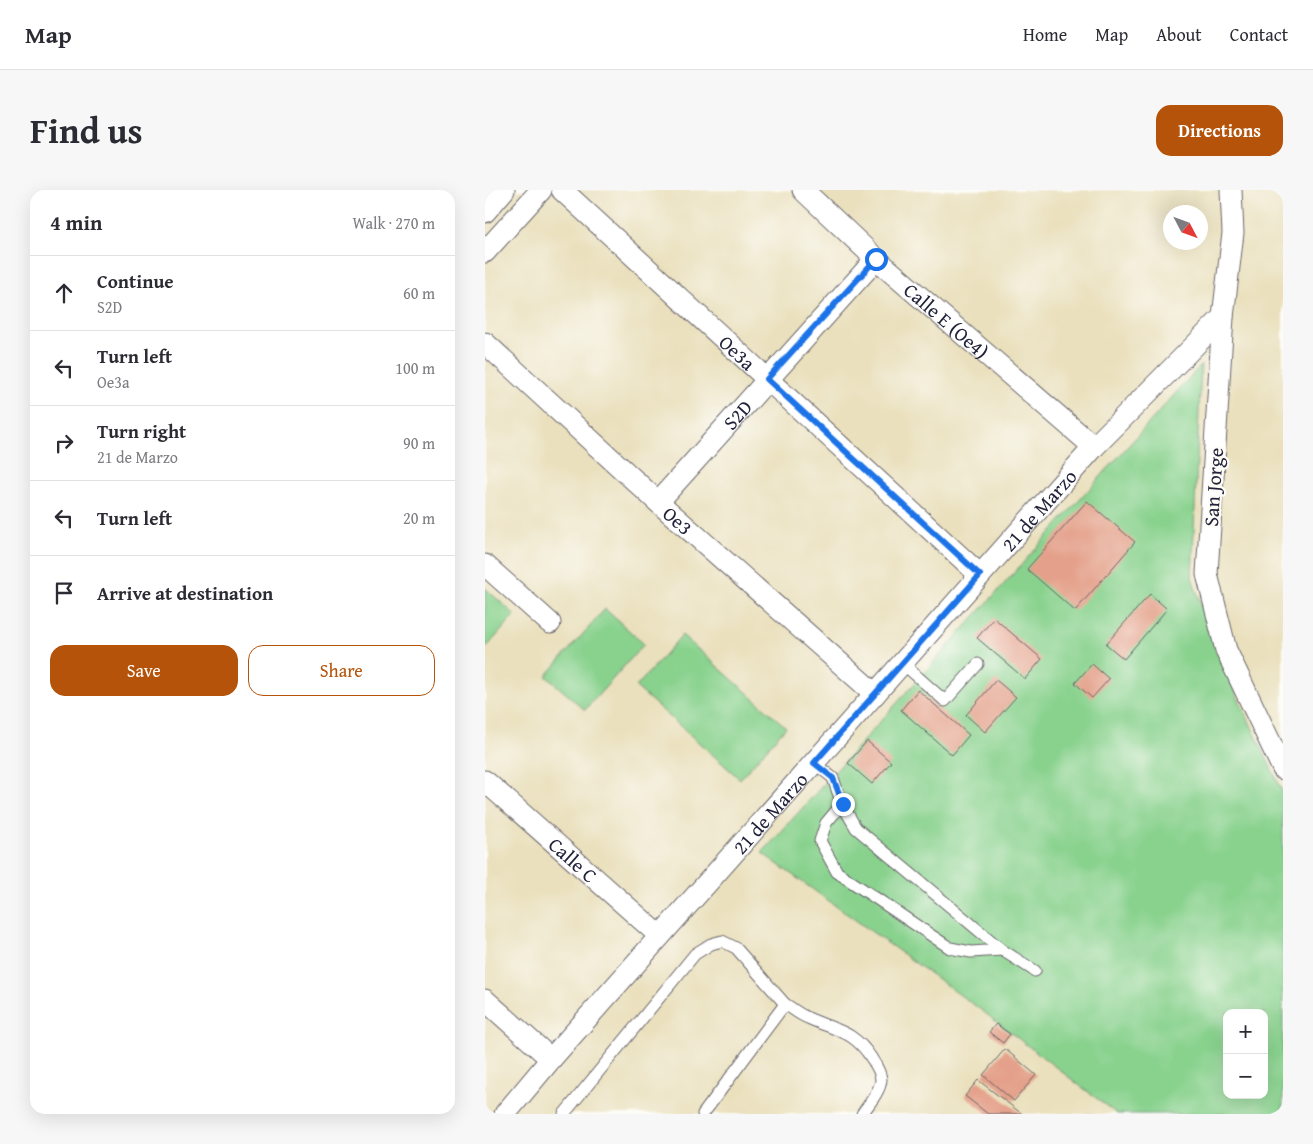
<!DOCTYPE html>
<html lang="en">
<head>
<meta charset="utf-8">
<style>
	body { margin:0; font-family:"Gentium Book Plus",serif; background:#f7f7f7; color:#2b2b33 }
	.controls { position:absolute; right:15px; bottom:15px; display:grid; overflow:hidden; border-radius:10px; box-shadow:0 5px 20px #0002 }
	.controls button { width:45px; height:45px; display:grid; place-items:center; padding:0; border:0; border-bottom:1px solid #e1e1e2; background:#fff; color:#2b2b33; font:25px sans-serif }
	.compass { position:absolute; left:678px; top:15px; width:45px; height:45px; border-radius:50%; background:#fff; box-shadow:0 5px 20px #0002; rotate:131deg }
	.stop { position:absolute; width:15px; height:15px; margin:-11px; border:4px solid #1a73e8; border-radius:50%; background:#fff }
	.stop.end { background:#1a73e8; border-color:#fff; box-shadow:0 1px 5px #0008 }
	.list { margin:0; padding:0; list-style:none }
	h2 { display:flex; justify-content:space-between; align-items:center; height:65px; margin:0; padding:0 20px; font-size:21px }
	h2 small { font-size:16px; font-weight:400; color:#7c7c81 }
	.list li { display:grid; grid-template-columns:32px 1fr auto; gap:15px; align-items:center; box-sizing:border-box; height:75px; padding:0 20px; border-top:1px solid #e1e1e2 }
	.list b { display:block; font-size:19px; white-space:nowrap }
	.list p { margin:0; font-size:16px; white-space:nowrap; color:#7c7c81 }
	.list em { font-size:16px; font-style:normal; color:#7c7c81 }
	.actions { display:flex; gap:10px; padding:15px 20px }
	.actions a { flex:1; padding:11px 0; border:1px solid #b45309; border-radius:15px; text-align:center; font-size:18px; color:#b45309 }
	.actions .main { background:#b45309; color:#fff }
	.icon { flex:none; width:28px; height:28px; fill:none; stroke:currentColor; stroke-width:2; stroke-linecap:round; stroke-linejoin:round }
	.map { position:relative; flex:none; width:798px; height:924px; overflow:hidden; border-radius:15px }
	header { display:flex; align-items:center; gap:30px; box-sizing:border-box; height:70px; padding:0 25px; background:#fff; border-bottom:1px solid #e1e1e2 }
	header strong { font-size:24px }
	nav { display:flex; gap:28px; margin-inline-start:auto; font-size:18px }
	.intro { display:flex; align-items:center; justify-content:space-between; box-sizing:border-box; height:120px; padding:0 30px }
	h1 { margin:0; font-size:35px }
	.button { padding:12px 22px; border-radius:15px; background:#b45309; color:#fff; font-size:18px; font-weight:700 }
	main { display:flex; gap:30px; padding:0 30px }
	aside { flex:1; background:#fff; border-radius:15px; box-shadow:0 5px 20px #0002 }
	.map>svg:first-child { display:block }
	.green { fill:#89d28e; stroke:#567a64; fill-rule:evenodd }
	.building { fill:#e4a08a }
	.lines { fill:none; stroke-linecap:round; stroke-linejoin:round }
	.lane-casing { stroke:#686468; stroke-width:13 }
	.street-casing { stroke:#686468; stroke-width:23 }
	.lane { stroke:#fff; stroke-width:11 }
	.street { stroke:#fff; stroke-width:21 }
	.route { stroke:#1a73e8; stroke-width:6 }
	.labels { text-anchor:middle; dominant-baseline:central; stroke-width:4.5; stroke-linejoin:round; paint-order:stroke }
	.street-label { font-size:20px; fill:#22223b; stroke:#fdfcf7 }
</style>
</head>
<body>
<header>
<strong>Map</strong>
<nav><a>Home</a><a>Map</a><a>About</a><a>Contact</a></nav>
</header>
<div class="intro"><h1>Find us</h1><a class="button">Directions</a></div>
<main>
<aside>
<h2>4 min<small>Walk · 270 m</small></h2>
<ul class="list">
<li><svg class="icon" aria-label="ahead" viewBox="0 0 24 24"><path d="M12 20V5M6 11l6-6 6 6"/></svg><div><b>Continue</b><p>S2D</p></div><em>60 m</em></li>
<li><svg class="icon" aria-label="left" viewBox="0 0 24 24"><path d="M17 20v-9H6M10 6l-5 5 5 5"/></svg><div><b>Turn left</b><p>Oe3a</p></div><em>100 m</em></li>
<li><svg class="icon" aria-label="right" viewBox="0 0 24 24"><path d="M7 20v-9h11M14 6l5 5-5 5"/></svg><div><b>Turn right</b><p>21 de Marzo</p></div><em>90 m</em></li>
<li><svg class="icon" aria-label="left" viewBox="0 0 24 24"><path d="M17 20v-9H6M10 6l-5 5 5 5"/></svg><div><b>Turn left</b></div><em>20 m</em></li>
<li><svg class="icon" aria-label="arrive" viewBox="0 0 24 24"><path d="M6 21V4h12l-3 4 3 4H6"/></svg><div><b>Arrive at destination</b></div></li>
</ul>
<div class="actions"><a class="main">Save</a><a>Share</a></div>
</aside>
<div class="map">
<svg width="798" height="924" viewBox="0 0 798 924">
	<rect width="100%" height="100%" fill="#fdfcf7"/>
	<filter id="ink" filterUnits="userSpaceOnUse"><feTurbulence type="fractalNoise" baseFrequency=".02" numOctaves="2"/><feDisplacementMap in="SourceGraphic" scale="10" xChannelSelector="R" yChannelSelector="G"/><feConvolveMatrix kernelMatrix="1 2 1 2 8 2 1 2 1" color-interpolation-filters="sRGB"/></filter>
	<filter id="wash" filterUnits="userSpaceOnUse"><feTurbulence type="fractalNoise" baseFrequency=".0096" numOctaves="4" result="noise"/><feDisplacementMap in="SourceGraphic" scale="20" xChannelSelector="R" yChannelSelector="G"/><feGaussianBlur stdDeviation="1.12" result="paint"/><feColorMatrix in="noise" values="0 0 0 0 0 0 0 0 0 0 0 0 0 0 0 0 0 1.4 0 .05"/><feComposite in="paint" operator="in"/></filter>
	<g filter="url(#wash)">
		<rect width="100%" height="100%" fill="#eae0bd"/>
		<!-- green -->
		<g class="green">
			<path d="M716 175 707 387 731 461 798 603V924H632L496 820 277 663ZM742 823H779V905H742Z"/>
			<polygon points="0,398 30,425 0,459"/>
			<polygon points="120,419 159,454 100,520 61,486"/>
			<polygon points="197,445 301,537 255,589 151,497"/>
		</g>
		<g id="blocks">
			<!-- building -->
			<g class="building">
				<polygon points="602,311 650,352 590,421 542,379"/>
				<polygon points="665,404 682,419 639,469 621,454"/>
				<polygon points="509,428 557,469 540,489 492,448"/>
				<polygon points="607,474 624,489 607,508 590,493"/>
				<polygon points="511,490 531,507 500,542 481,525"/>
				<polygon points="433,500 484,545 467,565 416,520"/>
				<polygon points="382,551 406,572 387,594 363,573"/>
				<polygon points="511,834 525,844 518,853 504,842"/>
				<polygon points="520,859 551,885 529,911 498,885"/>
				<polygon points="493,890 537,924 503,924 480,906"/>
			</g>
		</g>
	</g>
	<g filter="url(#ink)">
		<use href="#blocks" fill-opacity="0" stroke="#686468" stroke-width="1"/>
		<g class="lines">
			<!-- lane casing -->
			<g class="lane-casing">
				<g id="lane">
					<polyline points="417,473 460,511 493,474"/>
					<polyline points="329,573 348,588 357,614 371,638 517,760 550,781"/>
					<polyline points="357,614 341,633 335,651 352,682 465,758 486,762 517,760"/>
					<polyline points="79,924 210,764 226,754 237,751 251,758 300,814"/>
					<path d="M218 924 300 814C308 819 315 825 323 828 351 841 369 840 387 869 391 875 396 883 396 890 395 902 383 915 377 924"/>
				</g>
			</g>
			<!-- street casing -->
			<g class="street-casing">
				<g id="street">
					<path id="s1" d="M77 0 495 385"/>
					<path id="s2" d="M318 0 391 69 609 257"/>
					<polyline points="746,0 748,43 738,127 722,384 741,460 798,579"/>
					<polyline points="0,22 19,0"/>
					<polyline points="0,62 56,0"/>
					<path id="s3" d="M0 153 173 312 390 504"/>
					<path id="s4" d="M173 312 391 69"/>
					<polyline points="0,375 65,433"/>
					<path id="s5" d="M0 591 175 746"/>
					<polyline points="0,810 66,869"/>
					<path id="s6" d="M20 924 66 869 609 257 738 127"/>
				</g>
			</g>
			<!-- lane -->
			<use href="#lane" class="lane"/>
			<!-- street -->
			<use href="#street" class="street"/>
		</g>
	</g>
	<g class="lines" filter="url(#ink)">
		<!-- route -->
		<polyline class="route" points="358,614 348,588 329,573 495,385 282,189 391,69"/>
	</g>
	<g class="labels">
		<!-- street labels -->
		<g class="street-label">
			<text stroke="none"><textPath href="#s2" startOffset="194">Calle E (Oe4)</textPath></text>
			<text stroke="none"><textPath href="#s1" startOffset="239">Oe3a</textPath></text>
			<text stroke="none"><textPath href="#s4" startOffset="118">S2D</textPath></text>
			<text transform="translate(728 297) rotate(-86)">San Jorge</text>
			<text stroke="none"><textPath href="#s6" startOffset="806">21 de Marzo</textPath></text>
			<text stroke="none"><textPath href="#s3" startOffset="262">Oe3</textPath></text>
			<text stroke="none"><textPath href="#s6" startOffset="401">21 de Marzo</textPath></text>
			<text stroke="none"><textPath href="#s5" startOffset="118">Calle C</textPath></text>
		</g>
	</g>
</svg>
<div class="controls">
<button>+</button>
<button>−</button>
</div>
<svg class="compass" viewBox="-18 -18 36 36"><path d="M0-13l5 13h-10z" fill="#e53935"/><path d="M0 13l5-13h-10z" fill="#7c7c81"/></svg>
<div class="stop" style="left:391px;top:69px"></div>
<div class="stop end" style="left:358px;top:614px"></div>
</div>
</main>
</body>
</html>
